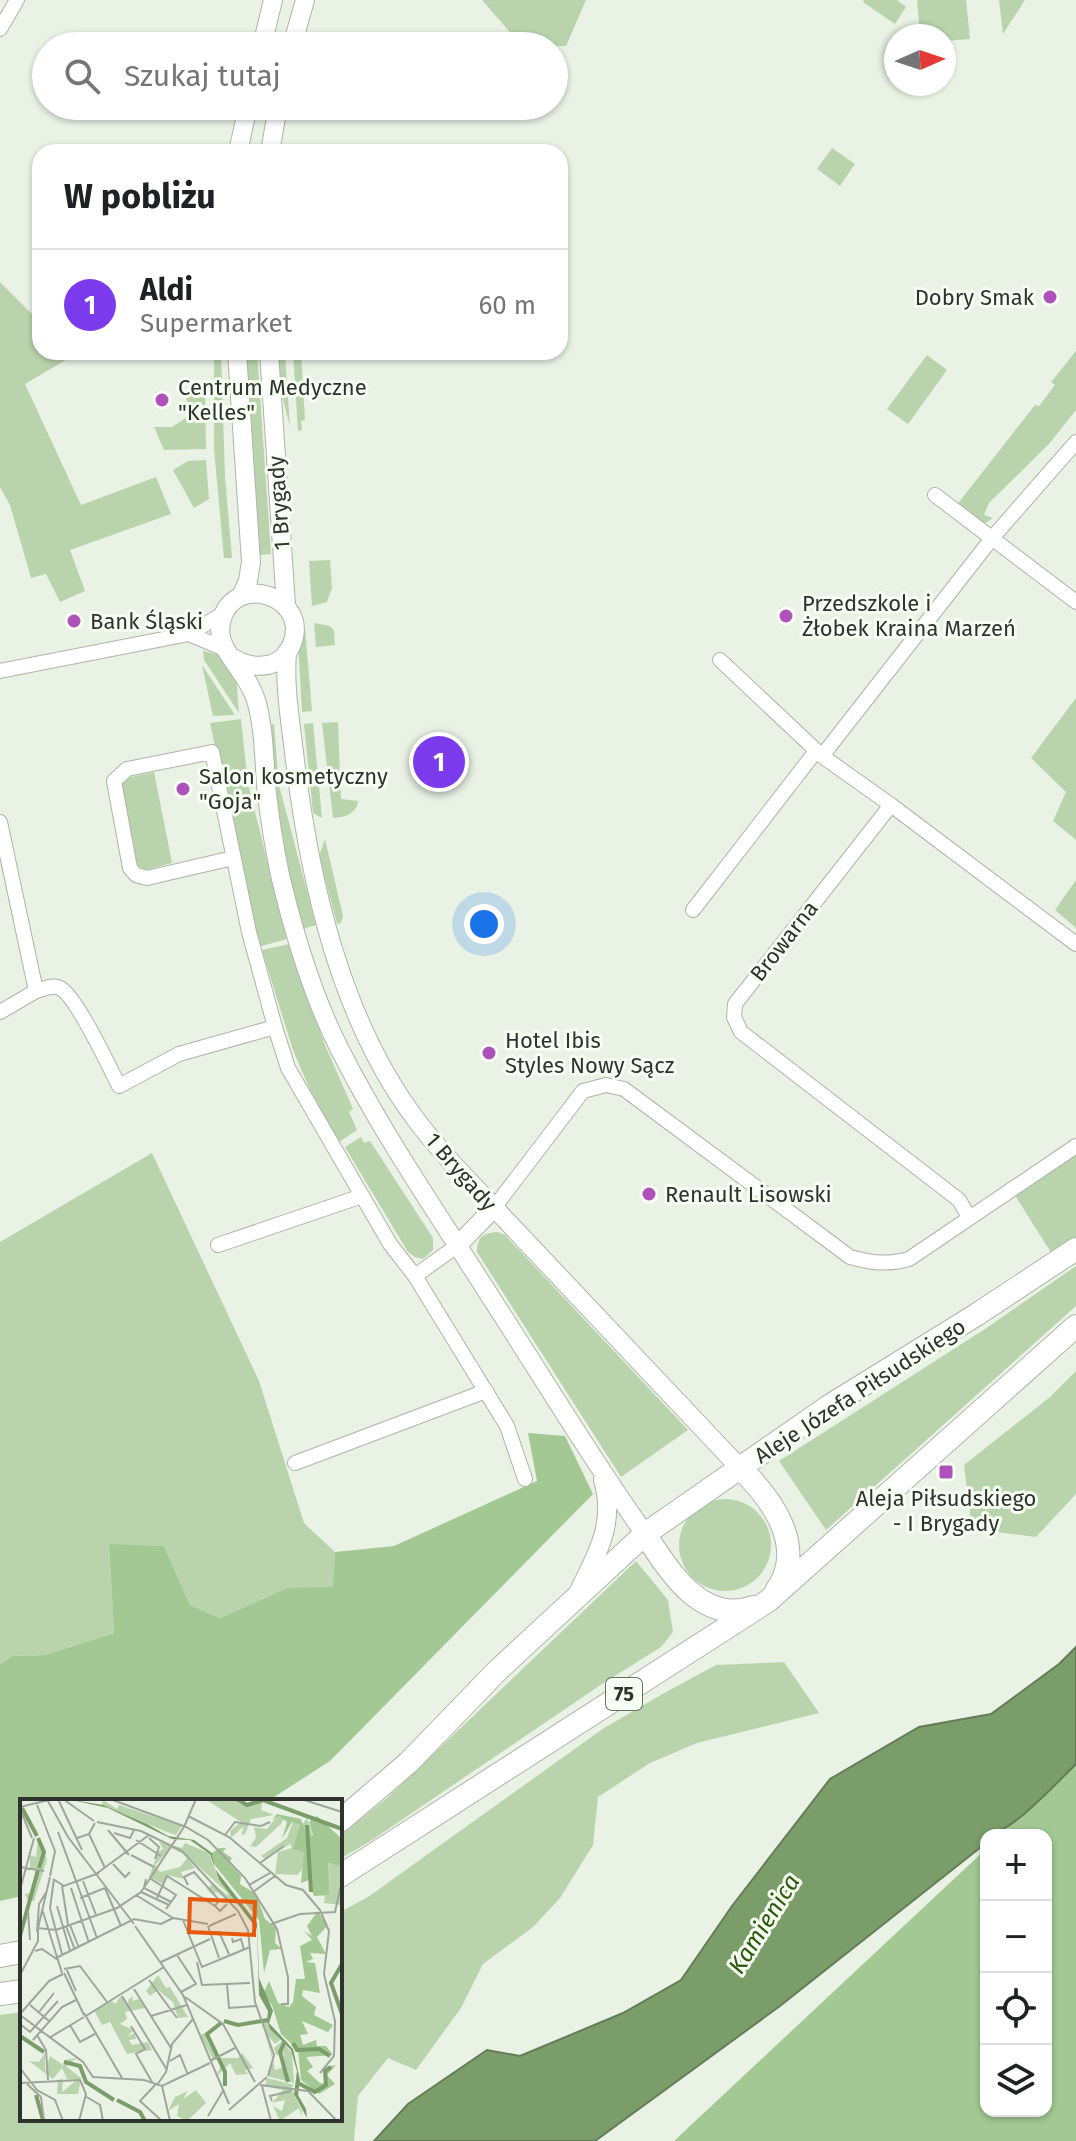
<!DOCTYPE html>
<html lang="pl">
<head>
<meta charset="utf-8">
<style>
	body { margin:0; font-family:"Fira Sans",sans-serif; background:#f2f2f2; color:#202124 }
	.controls { position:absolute; right:24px; bottom:24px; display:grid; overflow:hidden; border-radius:16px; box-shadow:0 2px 6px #0004 }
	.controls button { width:72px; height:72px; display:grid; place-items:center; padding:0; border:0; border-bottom:2px solid #e0e0e0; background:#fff; color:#202124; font:40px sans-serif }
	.compass { position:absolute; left:884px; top:24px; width:72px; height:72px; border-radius:50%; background:#fff; box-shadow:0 2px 6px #0004; rotate:87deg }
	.you { position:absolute; left:484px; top:924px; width:28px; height:28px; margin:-20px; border:6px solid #fff; border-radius:50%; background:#1a73e8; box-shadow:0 0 0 12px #1a73e833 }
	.badge { display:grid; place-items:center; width:52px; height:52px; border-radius:50%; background:#7c3aed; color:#fff; font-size:26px; font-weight:700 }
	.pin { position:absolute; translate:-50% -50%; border:4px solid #fff; box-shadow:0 2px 8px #0006 }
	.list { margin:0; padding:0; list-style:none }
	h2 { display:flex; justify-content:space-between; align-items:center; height:104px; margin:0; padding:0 32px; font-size:34px }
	h2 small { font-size:26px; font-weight:400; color:#757577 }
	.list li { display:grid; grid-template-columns:52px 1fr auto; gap:24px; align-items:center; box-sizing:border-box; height:112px; padding:0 32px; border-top:2px solid #e0e0e0 }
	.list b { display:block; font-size:30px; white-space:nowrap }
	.list p { margin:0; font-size:26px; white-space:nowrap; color:#757577 }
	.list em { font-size:26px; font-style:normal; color:#757577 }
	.icon { flex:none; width:44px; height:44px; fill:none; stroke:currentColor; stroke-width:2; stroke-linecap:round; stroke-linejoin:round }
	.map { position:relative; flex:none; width:1076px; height:2141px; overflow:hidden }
	.search { position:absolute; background:#fff; box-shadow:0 2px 6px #0004; left:32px; top:32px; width:536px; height:88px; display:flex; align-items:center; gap:20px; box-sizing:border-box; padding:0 28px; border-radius:44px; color:#757577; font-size:30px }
	.panel { position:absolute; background:#fff; box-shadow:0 2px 6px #0004; left:32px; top:144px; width:536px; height:216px; border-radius:24px }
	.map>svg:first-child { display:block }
	.green { fill:#b9d4ad }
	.forest { fill:#a3c893 }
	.water { fill:#7a9d6a; stroke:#647d58; stroke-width:2 }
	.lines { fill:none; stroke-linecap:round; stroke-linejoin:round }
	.minor-casing { stroke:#adb5a9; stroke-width:16 }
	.tertiary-casing { stroke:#adb5a9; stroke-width:20 }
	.primary-casing { stroke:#adb5a9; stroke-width:24 }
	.minor { stroke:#fff; stroke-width:14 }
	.tertiary { stroke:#fff; stroke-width:18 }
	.primary { stroke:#fff; stroke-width:22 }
	.poi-dot { fill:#af51bb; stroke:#f6fff2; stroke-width:3 }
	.labels { text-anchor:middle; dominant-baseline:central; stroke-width:6; stroke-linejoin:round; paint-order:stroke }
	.shield { fill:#f6fff2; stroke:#6b7068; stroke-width:2 }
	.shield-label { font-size:20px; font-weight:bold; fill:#2f322d }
	.poi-label { font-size:22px; fill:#2f322d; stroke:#f6fff2; text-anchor:start }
	.street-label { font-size:22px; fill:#2f322d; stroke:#f6fff2 }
	.water-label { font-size:24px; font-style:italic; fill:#2b580d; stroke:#f6fff2 }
	.inset-river { fill:none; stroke:#7a9d6a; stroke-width:4 }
	.inset-road { fill:none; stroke:#9fa59b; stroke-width:2 }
	.view { fill:#e8590c; fill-opacity:0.15; stroke:#e8590c; stroke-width:4 }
	.inset-edge { fill:none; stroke:#2f322d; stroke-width:4 }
</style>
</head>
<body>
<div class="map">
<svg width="1076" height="2141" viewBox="0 0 1076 2141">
	<rect width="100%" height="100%" fill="#e9f2e5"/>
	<!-- green -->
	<g class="green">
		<polygon points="482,0 586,0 566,46 522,46"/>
		<polygon points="864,0 897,0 906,7 895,24 863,2"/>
		<polygon points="917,0 966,0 970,39 944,41 944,36 920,36"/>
		<polygon points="999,0 1025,0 1003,34"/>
		<polygon points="832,148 855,164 840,186 817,169"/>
		<polygon points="0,282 40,322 40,352 79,352 25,384 81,505 156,477 171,514 70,550 85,591 60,602 46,574 31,578 10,505 0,487"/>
		<polygon points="1076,351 1076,410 1049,444 989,503 984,515 993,518 984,524 956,506 1035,405 1039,406 1055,385 1051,382"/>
		<polygon points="214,352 221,352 225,476 232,558 224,558 214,449"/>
		<polygon points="246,352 257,352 271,554 260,555"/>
		<polygon points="277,352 285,352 290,427 279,383"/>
		<polygon points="293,352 301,352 305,420 301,421 302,430 298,431"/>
		<polygon points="927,355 947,370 908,424 887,409"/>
		<polygon points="205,386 206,449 164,450 154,427 172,427 192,414 184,393"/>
		<polygon points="206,460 209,499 194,508 173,470 188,461"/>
		<polygon points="330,560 332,588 327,602 312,606 309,561"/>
		<polygon points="314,623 330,626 334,631 335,645 316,647"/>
		<polygon points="305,628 312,711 302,712 298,640"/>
		<polygon points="203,651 225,656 236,676 239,713 204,660"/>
		<polygon points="202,665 235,715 213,716"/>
		<polygon points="1076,698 1076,840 1053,821 1066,792 1031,758"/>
		<polygon points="241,719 248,784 287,939 258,947 210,723"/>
		<path d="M338 722 341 799 358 801C356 815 344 817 333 818L322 723Z"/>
		<polygon points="313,723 322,818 313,813 304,724"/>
		<path d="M274 724 279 785 316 925 303 929C284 863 275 793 271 725Z"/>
		<polygon points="154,772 172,863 146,870 135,865 119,787 126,778"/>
		<polygon points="325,839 343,916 341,923 337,924 319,856"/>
		<polygon points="1076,880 1076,928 1055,910"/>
		<polygon points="289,944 325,1045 353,1109 349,1112 357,1130 339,1142 310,1090 293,1050 262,950"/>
		<polygon points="361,1137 364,1143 370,1141 433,1238 433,1250 423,1259 415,1257 408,1252 345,1147"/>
		<polygon points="1076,1146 1076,1247 1057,1262 1011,1189"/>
		<polygon points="152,1153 259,1381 304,1523 335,1552 334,1588 287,1588 220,1618 190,1605 164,1546 109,1545 114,1633 45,1655 12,1656 0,1664 0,1242"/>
		<path d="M498 1232 505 1235 688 1430 621 1477 477 1252C477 1237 483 1233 498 1232Z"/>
		<polygon points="1076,1266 1076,1306 826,1530 779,1461 985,1329"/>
		<polygon points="1076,1371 1076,1494 1036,1537 972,1529 964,1465 1050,1397"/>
		<circle cx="725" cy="1545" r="46"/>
		<polygon points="636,1561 668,1600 673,1632 661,1647 602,1684 372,1840 340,1859 340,1836 387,1798"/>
		<polygon points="784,1662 819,1713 697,1743 650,1763 598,1797 593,1845 560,1898 533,1927 483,1964 461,2008 416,2070 388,2058 358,2096 354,2141 0,2141 0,2015 22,2012 22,2119 340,2119 340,1912 368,1897 604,1728 666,1692 716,1665"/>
	</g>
	<!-- forest -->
	<g class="forest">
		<polygon points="528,1433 565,1436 593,1494 330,1761 268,1801 22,1801 22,1896 0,1901 0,1664 12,1656 45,1655 114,1633 109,1544 164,1546 190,1605 220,1618 287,1588 333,1587 335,1552 394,1546 537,1481"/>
		<polygon points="1076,1764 1076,2141 674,2141 986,1849 986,2111 1046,2111 1046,1835 1000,1835"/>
	</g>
	<!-- water -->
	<path class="water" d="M1076 1647V1764C1057 1782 1010 1835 986 1835V1843L780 2006 595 2141H374L408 2104 487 2050 520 2056 623 2013 681 1980 732 1906 830 1779 919 1727 991 1714 1059 1664Z"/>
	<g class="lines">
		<!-- minor casing -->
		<g class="minor-casing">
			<g id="minor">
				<polyline points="0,29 17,0"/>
				<polyline points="935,495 1076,602"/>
				<polyline points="189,634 225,649"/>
				<polyline points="720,660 821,755"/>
				<polyline points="0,671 189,634 224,613"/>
				<polyline points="891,805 822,756 993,537 1076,442"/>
				<polyline points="0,822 36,991 0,1012"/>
				<polyline points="233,858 147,878 136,875 130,868 114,781 127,769 212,752 249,932 275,1027"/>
				<polyline points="693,910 816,751"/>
				<path d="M36 991C44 989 52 984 60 988 76 996 109 1066 119 1086L179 1054 275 1027 288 1068 390 1244 415 1276 458 1245"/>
				<path d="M493 1209 583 1091 606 1085 624 1089 850 1257C872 1263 887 1265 909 1259L1076 1146"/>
				<polyline points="969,1217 959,1200 741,1032 734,1017 735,1004 891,805 1076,944"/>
				<polyline points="218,1245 362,1196"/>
				<polyline points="415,1276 507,1426 525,1479"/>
				<polyline points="295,1463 486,1391"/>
			</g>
		</g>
		<!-- tertiary casing -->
		<g class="tertiary-casing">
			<g id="tertiary">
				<polyline points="262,46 273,0"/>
				<polyline points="292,46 305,0"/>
				<polyline points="238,152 248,106"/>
				<polyline points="270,152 278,106"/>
				<polyline points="237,352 251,562 248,581 241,596"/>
				<polyline points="269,352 286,606"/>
				<path d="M287 652C284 688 291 724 295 761 310 883 341 1021 417 1121 428 1136 440 1149 452 1163L740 1468"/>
				<path d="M233 658C255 671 284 669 293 641 307 596 237 573 222 618 219 628 220 639 225 648 235 666 250 680 256 700 264 727 264 757 266 785 269 814 274 846 280 875 294 934 312 994 339 1048 384 1137 442 1220 495 1304 545 1381 592 1460 645 1534"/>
				<polyline points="458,1245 493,1209"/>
				<path d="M579 1591C597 1554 616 1523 603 1480"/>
			</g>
		</g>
		<!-- primary casing -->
		<g class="primary-casing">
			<g id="primary">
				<path d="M740 1468C771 1498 808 1547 776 1591"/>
				<path d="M645 1534C669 1571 702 1625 753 1607"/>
				<polyline points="340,1821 408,1763 498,1670 645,1534 829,1406 976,1315 1076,1249"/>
				<polyline points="340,1876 768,1601 1076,1326"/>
				<polyline points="0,1956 22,1952"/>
				<polyline points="0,1994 22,1991"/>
			</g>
		</g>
		<!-- minor -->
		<use href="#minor" class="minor"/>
		<!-- tertiary -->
		<use href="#tertiary" class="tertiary"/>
		<!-- primary -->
		<use href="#primary" class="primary"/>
	</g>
	<!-- markers -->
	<g class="poi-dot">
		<circle cx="1050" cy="297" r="8"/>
		<circle cx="162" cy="400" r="8"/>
		<circle cx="786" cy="616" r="8"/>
		<circle cx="74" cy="621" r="8"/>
		<circle cx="183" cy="789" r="8"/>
		<circle cx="489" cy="1053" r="8"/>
		<circle cx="649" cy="1194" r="8"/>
		<rect x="938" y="1464" width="16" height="16" rx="4"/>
	</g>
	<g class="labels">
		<!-- shield labels -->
		<rect class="shield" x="606" y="1678" width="36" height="32" rx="6"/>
		<g class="shield-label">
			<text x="624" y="1694">75</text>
		</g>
		<!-- poi labels -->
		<g class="poi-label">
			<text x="1034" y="297" text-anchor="end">Dobry Smak</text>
			<text x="178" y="387">Centrum Medyczne<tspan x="178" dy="25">"Kelles"</tspan></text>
			<text x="802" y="603">Przedszkole i<tspan x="802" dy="25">Żłobek Kraina Marzeń</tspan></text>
			<text x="90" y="621">Bank Śląski</text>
			<text x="199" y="776">Salon kosmetyczny<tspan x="199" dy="25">"Goja"</tspan></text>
			<text x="505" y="1040">Hotel Ibis<tspan x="505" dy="25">Styles Nowy Sącz</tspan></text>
			<text x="665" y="1194">Renault Lisowski</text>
			<text x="946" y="1498" text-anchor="middle">Aleja Piłsudskiego<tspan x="946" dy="25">- I Brygady</tspan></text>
		</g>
		<!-- street labels -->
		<g class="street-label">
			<text transform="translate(279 503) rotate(-94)">1 Brygady</text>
			<text transform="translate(784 941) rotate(-52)">Browarna</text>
			<text transform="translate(461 1172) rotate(49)">1 Brygady</text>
			<text transform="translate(860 1391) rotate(-33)">Aleje Józefa Piłsudskiego</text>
		</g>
		<!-- water labels -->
		<g class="water-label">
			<text transform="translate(764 1924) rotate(-58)">Kamienica</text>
		</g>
	</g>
	<!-- overview -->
	<g transform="translate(20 1799)">
		<rect width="322" height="322" fill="#e9f2e5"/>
		<path d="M185 0H220L230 6 243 0 241 11 254 16 231 20 225 35 221 36 224 27 211 39 210 32 221 23ZM83 1 97 10 99 6 162 27 156 36 147 33 82 6ZM257 17 264 19 261 25 236 48 230 47 236 39 234 28 247 30ZM287 19 292 34 282 71 277 76 255 75 258 53 272 49 270 45 245 60 241 57 267 39 273 23 281 27ZM18 41 27 60 14 102H8L5 95 11 94 18 71 10 69V56L16 58ZM139 43 162 49 165 44 189 54 199 82 216 100 217 106 196 93 193 96 187 90 193 84 207 96 209 95 167 57 151 49 135 66 140 73 160 68 167 59 175 69 161 73 164 80 147 76 143 85 129 78 138 53 143 50ZM309 62 322 67V106L304 104ZM138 176 146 189 150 188 168 218 158 219 153 203 138 191 130 197 126 192ZM101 197 107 206 109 200 113 197 112 202 119 200 125 209 105 213 107 220 100 225 114 231 107 238 115 234 116 240 109 241 112 246 128 243 132 251 107 255 90 223 82 226 74 211 92 202 95 205ZM247 221 260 241 255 245 249 238 255 271 264 268V255L256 256 254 249 262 242 272 254 274 284 247 277 253 263 242 222ZM186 234 200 259H218L222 254 233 269 225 271 228 275 216 276 210 264 196 278 203 262 193 260 180 236ZM25 254V272L30 257 43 266 45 261 57 259 46 267 61 279 58 295H37L38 281 43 280 42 293 57 281 47 280 42 269 33 280 9 262 19 263ZM247 279 274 286 271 289 282 312V317L279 309 260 322 253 307 262 312 265 301 252 304 263 291 245 287ZM176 291 186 304 167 322 157 317 159 305 148 312 155 298 168 292 163 300Z" fill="#b9d4ad"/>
		<path d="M257 15 281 20 287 38 293 36 289 23 297 17 322 40V67L308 64 309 96 294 97 289 81 281 84 284 53 273 50 280 26 272 23 262 40 267 23 258 17 252 21ZM199 49H206L203 53 212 59 209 64 221 77 220 85 236 95 245 120 256 129 255 144 262 150 250 151 244 174 239 121 194 65 192 54ZM298 112 307 127 297 138 306 155 290 154 293 160 286 163 295 164 300 194 283 191 282 197 296 208 294 216 313 226 308 233 282 222 288 235 280 236 283 246 296 241 297 247H306L313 256 286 258 293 268 287 272 300 284H305L306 268 316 266 307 276 315 285 299 295 281 281 278 251 261 235 252 206 243 195 249 182 258 204 269 208 273 203 276 180H285L280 147 292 141 284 132 292 137 287 127Z" fill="#a3c893"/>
		<path d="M47 0 83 6 127 25 148 37 174 41 192 54 195 70 237 124 239 179 253 212 249 224 273 250 280 281 278 296 286 310 287 319 274 295 277 272 271 251 250 230 247 221 248 212 239 196 237 130 199 81 190 55 170 41 152 40 88 9Z" fill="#7a9d6a"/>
		<path class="inset-river" d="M217 0 227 6 243 1 322 30M2 9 17 37M287 26 291 93M18 39 24 53 19 69M0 137 18 71M322 165 311 184 322 215M204 222 218 226 248 221M201 224 187 235 205 273V287M0 237 24 253M265 242 260 253 268 283M273 244 277 251 299 250 310 257M44 263 60 267 66 283 94 301M278 284 295 293 306 286 305 272 311 268M16 296 23 321M97 301 120 313 125 322"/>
		<path class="inset-road" d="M38 0 62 51M43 0 74 22M90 0 166 28 188 41 225 79 257 130 268 178V205H261M281 0 322 13M28 2 48 38 114 125M17 6 35 52 30 77M0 8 33 0M0 10 12 39M168 17 209 38 266 86 283 91 300 111 309 132 304 175 315 222 314 257 300 274M77 23 121 32 162 52 218 112 228 131 235 203 254 256 248 277M88 31 109 56M38 33 77 139M94 34 110 39 114 31M69 35 85 69M205 36 215 23 241 27 250 23M57 39 69 35 75 24M129 39 139 48 135 60M116 41 141 57M111 56 134 68M240 64 264 47M93 65 105 78 110 73M0 68 24 72M76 75 129 36M33 80 44 87 79 74M34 80 30 109 42 155M126 80 124 89 151 103M131 80 156 96 146 110M63 82 76 116M168 86 164 78 174 73 199 101M229 86 250 74M42 87 48 126M51 89 69 144M85 89 101 127M0 91 14 39M121 93 149 106M233 93 255 77M116 96 153 119M60 99 85 89M137 99 147 77 195 107M200 100 195 107 200 112 207 105M37 107 50 152M22 110 42 174M8 112 10 141M153 119 188 125M163 121 182 168 230 148M251 125 280 115 315 113 321 86M50 126 59 149M46 127 55 151M115 127 163 196 209 305M188 127 199 159M189 127 216 115M18 129 30 78M17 133 19 105 27 92M190 134 199 133 209 155M212 139 213 143 221 140 224 151M15 152 22 150 38 161M157 156 176 185 161 193M38 158 114 120 141 125 153 119M141 163 190 140M177 163 182 186 230 184M46 169 56 192M44 170 60 167 87 203M44 174 64 216M0 176 18 142V129L36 131 97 109 121 93 164 28 176 0M129 181 157 219M207 185 209 209 237 207M114 190 151 249M102 197 147 271M165 198 203 225 235 283M10 206 29 222M19 213 34 194M64 214 102 279M0 215 29 182 43 175M0 216 63 263 73 278 124 281 142 287 190 264M66 217 144 168M131 217 167 206M0 225 10 233 38 202M50 226 60 243 75 235M111 227 125 250 116 255 132 283M17 236 26 251 28 281M29 239 64 218M13 241 42 208 56 201M150 262 160 256 168 276M190 262 215 249M0 269 17 291 35 301 43 322M0 284 60 281M7 285 21 298 24 322M136 285 120 302 142 322M137 286 146 273 152 245 173 220M240 286 288 292 317 322M142 287 150 322M242 287 251 322M65 297 80 306 83 322M252 302 250 297 271 292M209 311 247 278M188 317 203 292M59 322 66 295 60 281"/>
		<path class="view" d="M170 100 235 103 234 136 169 133Z"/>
		<rect width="322" height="322" class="inset-edge"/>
	</g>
</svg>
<div class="controls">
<button>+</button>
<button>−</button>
<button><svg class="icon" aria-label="locate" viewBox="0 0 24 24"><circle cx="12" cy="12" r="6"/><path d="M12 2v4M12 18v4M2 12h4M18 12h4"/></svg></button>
<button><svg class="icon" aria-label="layers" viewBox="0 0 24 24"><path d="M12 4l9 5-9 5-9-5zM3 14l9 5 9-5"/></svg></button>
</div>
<svg class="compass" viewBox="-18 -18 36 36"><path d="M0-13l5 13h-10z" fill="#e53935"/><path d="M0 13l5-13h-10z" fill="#757577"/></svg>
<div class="you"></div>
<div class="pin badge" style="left:439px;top:762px">1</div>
<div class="search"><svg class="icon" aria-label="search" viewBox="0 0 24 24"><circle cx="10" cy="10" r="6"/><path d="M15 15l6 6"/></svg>Szukaj tutaj</div>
<section class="panel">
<h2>W pobliżu<small></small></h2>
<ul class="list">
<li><span class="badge">1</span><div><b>Aldi</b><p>Supermarket</p></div><em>60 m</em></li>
</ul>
</section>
</div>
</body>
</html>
